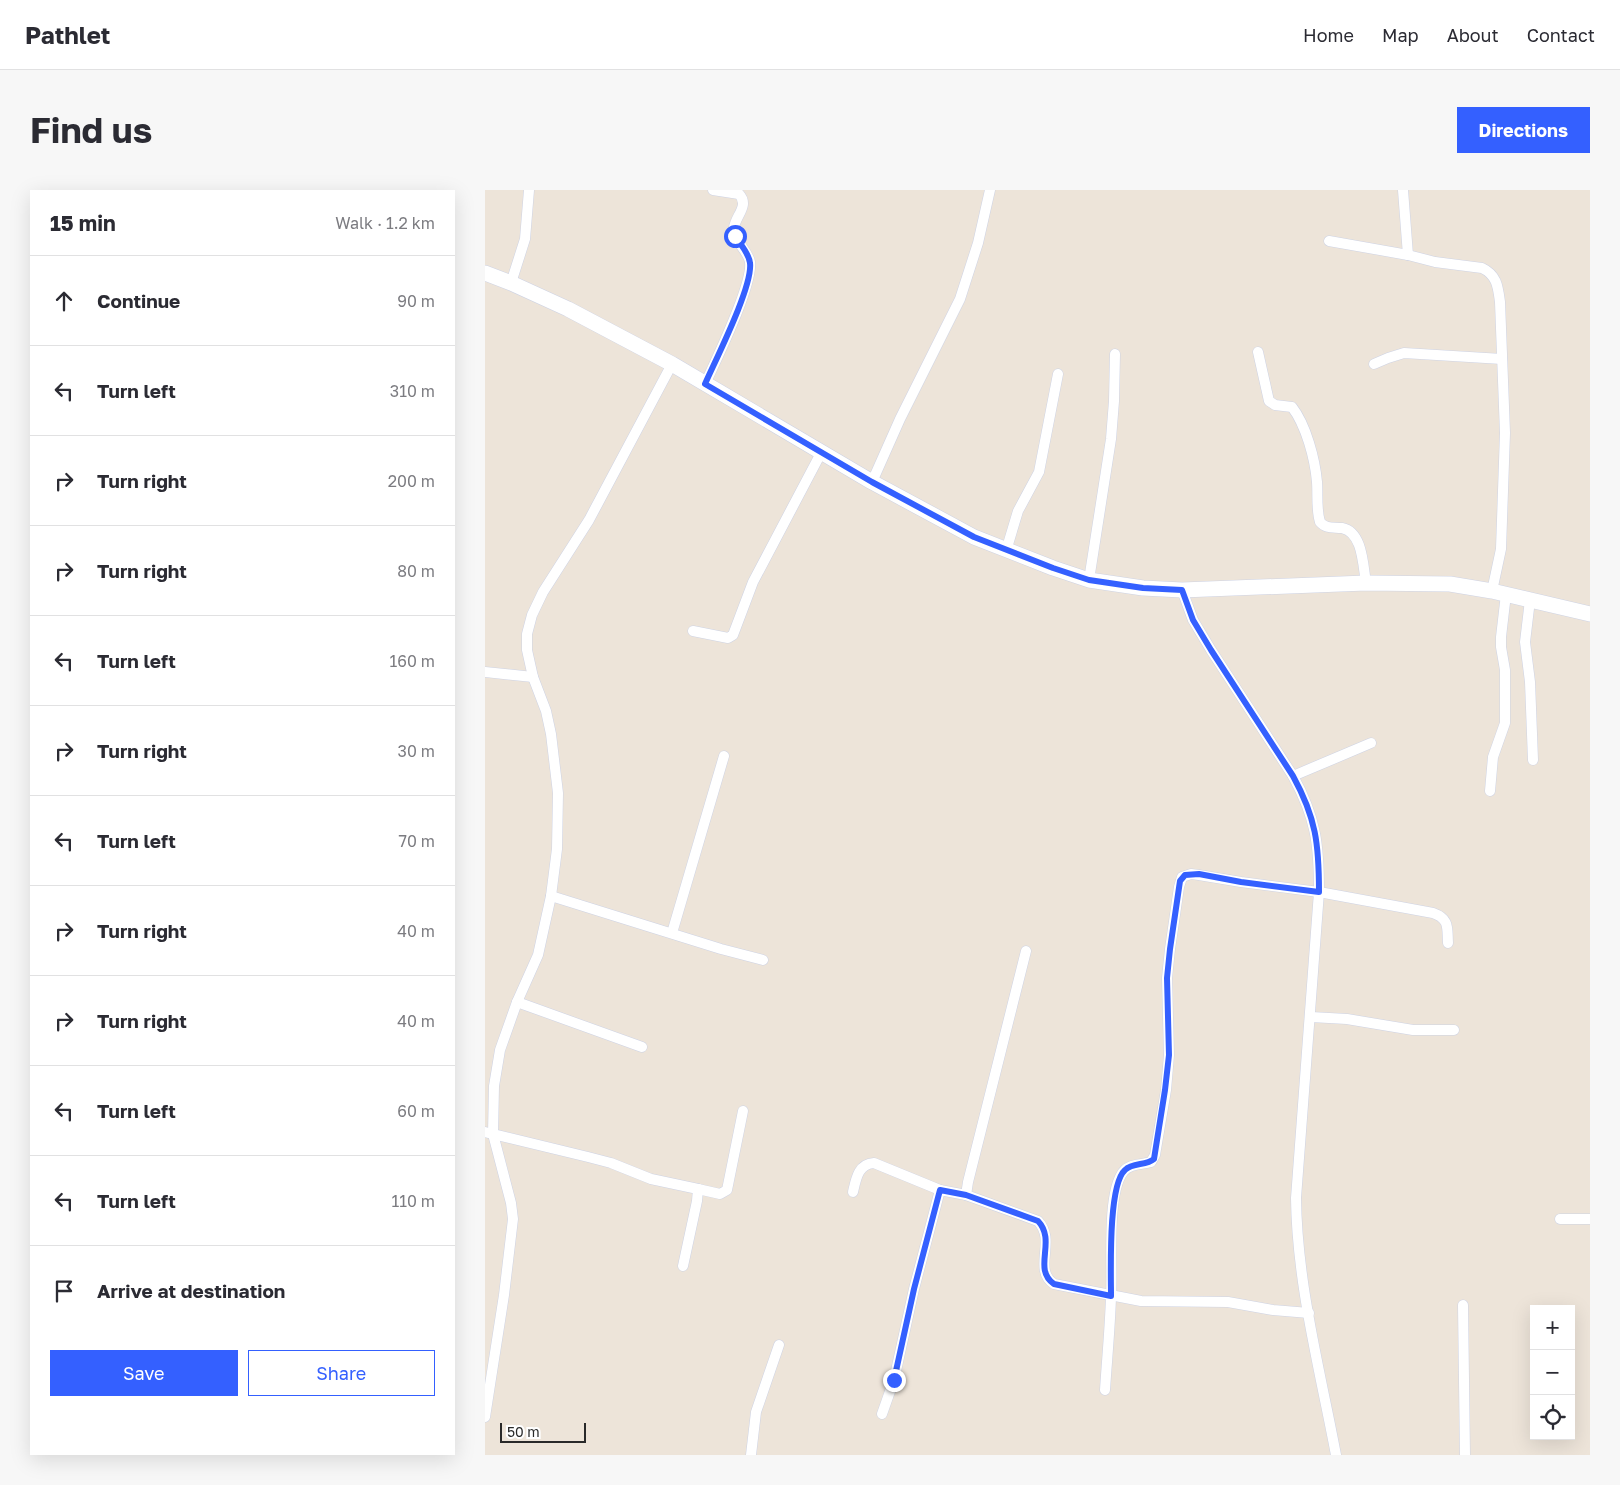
<!DOCTYPE html>
<html lang="en">
<head>
<meta charset="utf-8">
<style>
	body { margin:0; font-family:"Golos Text",sans-serif; background:#f7f7f7; color:#2b2b33 }
	.controls { position:absolute; right:15px; bottom:15px; display:grid; overflow:hidden; border-radius:0px; box-shadow:0 5px 20px #0002 }
	.controls button { width:45px; height:45px; display:grid; place-items:center; padding:0; border:0; border-bottom:1px solid #e1e1e2; background:#fff; color:#2b2b33; font:25px sans-serif }
	.scale { position:absolute; left:15px; bottom:12px; width:86px; box-sizing:border-box; padding-left:5px; border:2px solid #292929; border-top:0; font-size:14px; line-height:18px; white-space:nowrap; color:#292929; -webkit-text-stroke:4px #fff; paint-order:stroke }
	.stop { position:absolute; width:15px; height:15px; margin:-11px; border:4px solid #3460ff; border-radius:50%; background:#fff }
	.stop.end { background:#3460ff; border-color:#fff; box-shadow:0 1px 5px #0008 }
	.list { margin:0; padding:0; list-style:none }
	h2 { display:flex; justify-content:space-between; align-items:center; height:65px; margin:0; padding:0 20px; font-size:21px }
	h2 small { font-size:16px; font-weight:400; color:#7c7c81 }
	.list li { display:grid; grid-template-columns:32px 1fr auto; gap:15px; align-items:center; box-sizing:border-box; height:90px; padding:0 20px; border-top:1px solid #e1e1e2 }
	.list b { display:block; font-size:19px; white-space:nowrap }
	.list em { font-size:16px; font-style:normal; color:#7c7c81 }
	.actions { display:flex; gap:10px; padding:15px 20px }
	.actions a { flex:1; padding:11px 0; border:1px solid #3460ff; border-radius:0px; text-align:center; font-size:18px; color:#3460ff }
	.actions .main { background:#3460ff; color:#fff }
	.icon { flex:none; width:28px; height:28px; fill:none; stroke:currentColor; stroke-width:2; stroke-linecap:round; stroke-linejoin:round }
	.map { position:relative; flex:none; width:1105px; height:1265px; overflow:hidden; border-radius:0px }
	header { display:flex; align-items:center; gap:30px; box-sizing:border-box; height:70px; padding:0 25px; background:#fff; border-bottom:1px solid #e1e1e2 }
	header strong { font-size:24px }
	nav { display:flex; gap:28px; margin-inline-start:auto; font-size:18px }
	.intro { display:flex; align-items:center; justify-content:space-between; box-sizing:border-box; height:120px; padding:0 30px }
	h1 { margin:0; font-size:35px }
	.button { padding:12px 22px; border-radius:0px; background:#3460ff; color:#fff; font-size:18px; font-weight:700 }
	main { display:flex; gap:30px; padding:0 30px }
	aside { flex:1; background:#fff; border-radius:0px; box-shadow:0 5px 20px #0002 }
	.map>svg:first-child { display:block }
	.lines { fill:none; stroke-linecap:round; stroke-linejoin:round }
	.minor-casing { stroke:#ced3e4; stroke-width:11 }
	.secondary-casing { stroke:#ced3e4; stroke-width:16 }
	.minor { stroke:#fff; stroke-width:10 }
	.secondary { stroke:#fff; stroke-width:15 }
	.route { stroke:#3460ff; stroke-width:6 }
</style>
</head>
<body>
<header>
<strong>Pathlet</strong>
<nav><a>Home</a><a>Map</a><a>About</a><a>Contact</a></nav>
</header>
<div class="intro"><h1>Find us</h1><a class="button">Directions</a></div>
<main>
<aside>
<h2>15 min<small>Walk · 1.2 km</small></h2>
<ul class="list">
<li><svg class="icon" aria-label="ahead" viewBox="0 0 24 24"><path d="M12 20V5M6 11l6-6 6 6"/></svg><div><b>Continue</b></div><em>90 m</em></li>
<li><svg class="icon" aria-label="left" viewBox="0 0 24 24"><path d="M17 20v-9H6M10 6l-5 5 5 5"/></svg><div><b>Turn left</b></div><em>310 m</em></li>
<li><svg class="icon" aria-label="right" viewBox="0 0 24 24"><path d="M7 20v-9h11M14 6l5 5-5 5"/></svg><div><b>Turn right</b></div><em>200 m</em></li>
<li><svg class="icon" aria-label="right" viewBox="0 0 24 24"><path d="M7 20v-9h11M14 6l5 5-5 5"/></svg><div><b>Turn right</b></div><em>80 m</em></li>
<li><svg class="icon" aria-label="left" viewBox="0 0 24 24"><path d="M17 20v-9H6M10 6l-5 5 5 5"/></svg><div><b>Turn left</b></div><em>160 m</em></li>
<li><svg class="icon" aria-label="right" viewBox="0 0 24 24"><path d="M7 20v-9h11M14 6l5 5-5 5"/></svg><div><b>Turn right</b></div><em>30 m</em></li>
<li><svg class="icon" aria-label="left" viewBox="0 0 24 24"><path d="M17 20v-9H6M10 6l-5 5 5 5"/></svg><div><b>Turn left</b></div><em>70 m</em></li>
<li><svg class="icon" aria-label="right" viewBox="0 0 24 24"><path d="M7 20v-9h11M14 6l5 5-5 5"/></svg><div><b>Turn right</b></div><em>40 m</em></li>
<li><svg class="icon" aria-label="right" viewBox="0 0 24 24"><path d="M7 20v-9h11M14 6l5 5-5 5"/></svg><div><b>Turn right</b></div><em>40 m</em></li>
<li><svg class="icon" aria-label="left" viewBox="0 0 24 24"><path d="M17 20v-9H6M10 6l-5 5 5 5"/></svg><div><b>Turn left</b></div><em>60 m</em></li>
<li><svg class="icon" aria-label="left" viewBox="0 0 24 24"><path d="M17 20v-9H6M10 6l-5 5 5 5"/></svg><div><b>Turn left</b></div><em>110 m</em></li>
<li><svg class="icon" aria-label="arrive" viewBox="0 0 24 24"><path d="M6 21V4h12l-3 4 3 4H6"/></svg><div><b>Arrive at destination</b></div></li>
</ul>
<div class="actions"><a class="main">Save</a><a>Share</a></div>
</aside>
<div class="map">
<svg width="1105" height="1265" viewBox="0 0 1105 1265">
	<rect width="100%" height="100%" fill="#ede4d9"/>
	<g class="lines">
		<!-- minor casing -->
		<g class="minor-casing">
			<g id="minor">
				<polyline points="918,0 923,65"/>
				<path d="M844 51 923 65 950 72 997 78C1012 85 1013 97 1015 112L1020 243 1016 359 1007 401"/>
				<polyline points="26,93 40,49 44,0"/>
				<path d="M773 162 784 211 790 215 807 217C821 235 830 269 832 292 833 305 831 319 835 332 841 339 848 337 857 338 878 342 878 376 881 393"/>
				<polyline points="889,174 903,168 919,163 1017,169"/>
				<path d="M220 194C231 170 268 95 265 72 263 60 248 51 249 38 250 26 265 16 254 4L228 0"/>
				<polyline points="387,292 415,229 475,109 493,53 505,0"/>
				<polyline points="521,361 533,321 554,282 573,184"/>
				<polyline points="604,390 626,249 629,211 630,164"/>
				<path d="M697 400 708 430 726 460 808 586C831 628 834 654 834 702L811 1008C812 1094 835 1180 851 1265"/>
				<polyline points="1045,410 1040,452 1045,492 1048,570"/>
				<polyline points="208,441 243,448 248,445 268,392 336,263"/>
				<polyline points="0,482 48,487"/>
				<polyline points="808,586 886,553"/>
				<polyline points="1005,601 1008,567 1020,533 1020,480 1016,457 1016,447 1021,404"/>
				<polyline points="66,706 236,759 278,770"/>
				<polyline points="187,743 239,566"/>
				<path d="M541 761 483 992 481 1005 553 1031C572 1051 547 1079 569 1094L656 1111 743 1112 788 1120 824 1123"/>
				<polyline points="32,812 157,857"/>
				<polyline points="826,827 862,829 928,840 969,840"/>
				<polyline points="0,942 103,967 126,973 166,989 213,999 212,1011 198,1076"/>
				<polyline points="213,999 235,1004 242,1000 258,921"/>
				<path d="M368 1002C371 989 373 974 389 973L455 1000"/>
				<polyline points="1075,1029 1105,1029"/>
				<polyline points="978,1115 980,1265"/>
				<path d="M620 1200C622 1169 625 1138 626 1107 628 1078 621 1005 638 982 645 973 657 975 666 972L670 965 681 900 684 865 682 788 685 759 694 697 697 687 706 684 714 685 756 692 834 702 948 723C965 729 962 738 963 753"/>
				<polyline points="397,1224 409,1190 429,1099 455,1000 481,1005"/>
				<polyline points="0,1227 19,1105 28,1029 26,1013 8,944 9,896 15,860 32,812 53,765 66,706 72,659 73,603 66,544 61,521 48,487 42,460 42,444 47,425 58,402 104,330 187,174"/>
				<polyline points="266,1265 271,1222 294,1155"/>
			</g>
		</g>
		<!-- secondary casing -->
		<g class="secondary-casing">
			<polyline id="secondary" points="0,83 26,93 83,119 187,174 387,292 489,347 568,378 604,390 658,398 697,400 881,393 965,394 1007,401 1105,424"/>
		</g>
		<!-- minor -->
		<use href="#minor" class="minor"/>
		<!-- secondary -->
		<use href="#secondary" class="secondary"/>
	</g>
	<g class="lines">
		<!-- route -->
		<path class="route" d="M250 46C255 54 264 63 265 73 268 96 231 169 220 194L387 292 489 347 568 378 604 390 658 398 697 400 708 430 726 460 808 586C831 628 834 654 834 702L756 692 714 684 700 685 695 691 685 759 682 788 684 865 680 900 669 969C661 976 648 972 640 980 623 995 626 1082 626 1106L569 1094C547 1079 572 1051 553 1031L481 1005 455 1000 429 1099 409 1190"/>
	</g>
</svg>
<div class="controls">
<button>+</button>
<button>−</button>
<button><svg class="icon" aria-label="locate" viewBox="0 0 24 24"><circle cx="12" cy="12" r="6"/><path d="M12 2v4M12 18v4M2 12h4M18 12h4"/></svg></button>
</div>
<div class="scale">50 m</div>
<div class="stop" style="left:250px;top:46px"></div>
<div class="stop end" style="left:409px;top:1190px"></div>
</div>
</main>
</body>
</html>
